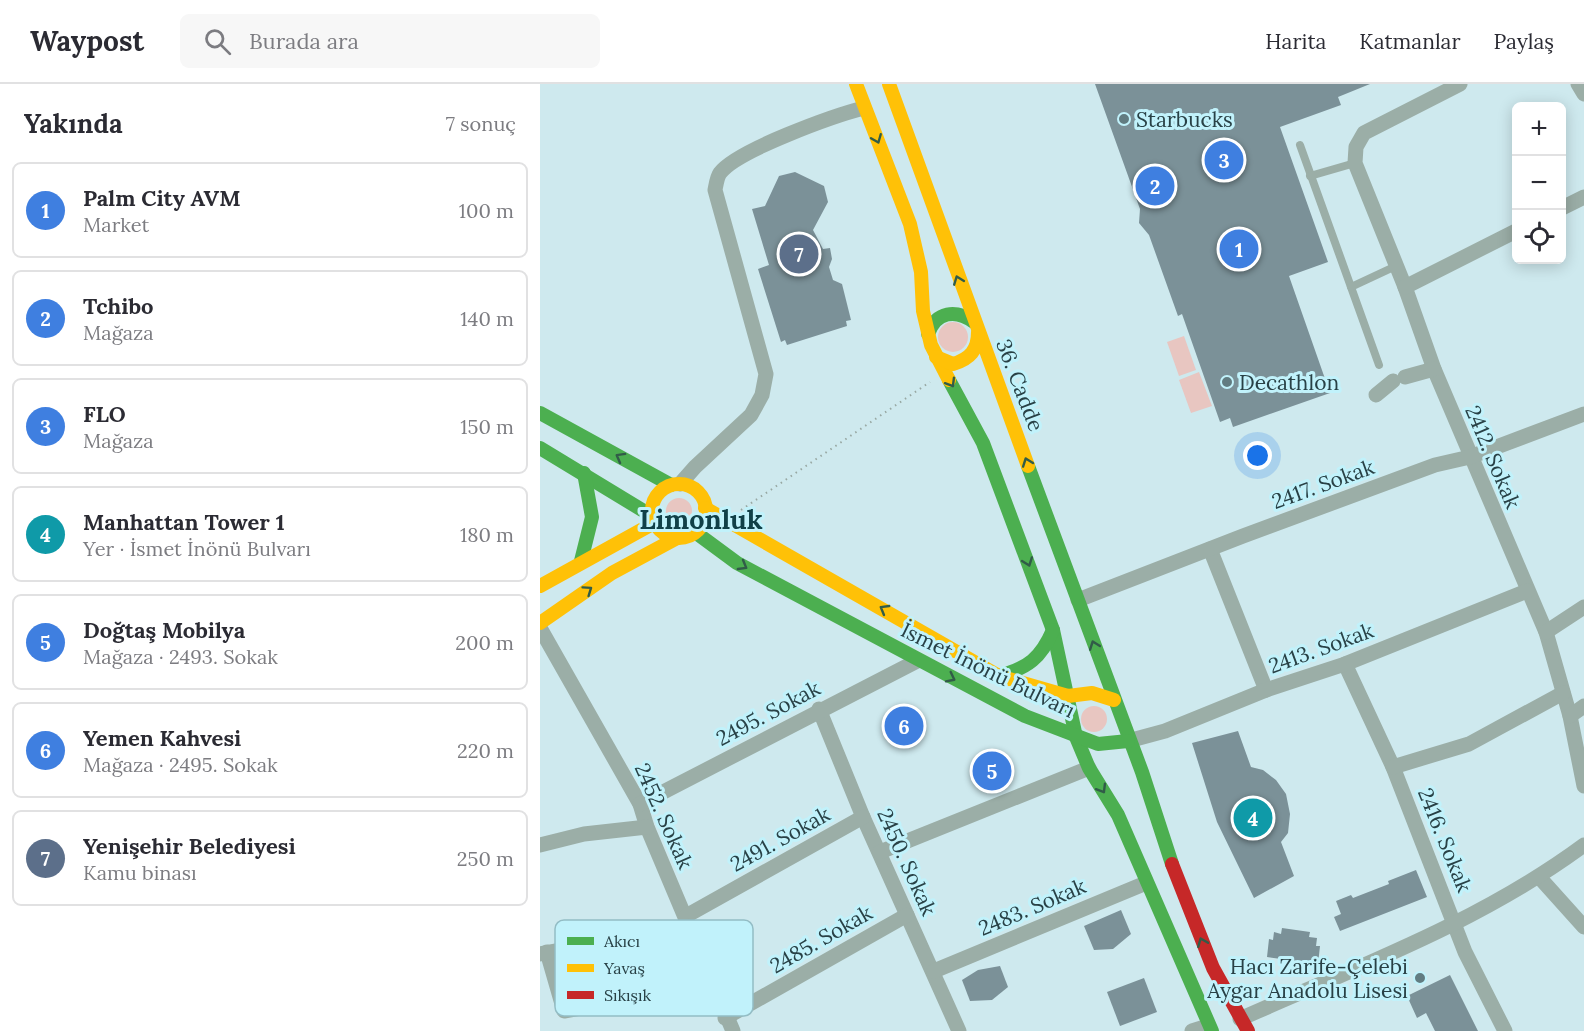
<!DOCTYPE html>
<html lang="tr">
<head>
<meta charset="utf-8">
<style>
	body { margin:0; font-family:Lora,serif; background:#f7f7f7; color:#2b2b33 }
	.controls { position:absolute; right:18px; top:18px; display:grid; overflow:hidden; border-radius:9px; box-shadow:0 3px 15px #0003 }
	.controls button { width:54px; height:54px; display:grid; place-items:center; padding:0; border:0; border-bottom:2px solid #e1e1e2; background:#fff; color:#2b2b33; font:30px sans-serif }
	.you { position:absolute; left:718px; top:372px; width:21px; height:21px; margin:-15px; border:4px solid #fff; border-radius:50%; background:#1a73e8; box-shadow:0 0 0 9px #1a73e833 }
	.badge { display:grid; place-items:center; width:39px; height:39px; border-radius:50%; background:#627c81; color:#fff; font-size:20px; font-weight:700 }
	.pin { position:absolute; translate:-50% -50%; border:3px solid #fff; box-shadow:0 2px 6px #0006 }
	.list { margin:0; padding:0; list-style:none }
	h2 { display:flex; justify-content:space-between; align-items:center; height:78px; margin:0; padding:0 24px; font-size:26px }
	h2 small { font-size:20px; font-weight:400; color:#7c7c81 }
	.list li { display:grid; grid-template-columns:39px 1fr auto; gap:18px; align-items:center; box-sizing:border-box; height:96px; margin:0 12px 12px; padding:0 12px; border:2px solid #e1e1e2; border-radius:9px }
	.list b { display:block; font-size:22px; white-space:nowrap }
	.list p { margin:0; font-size:20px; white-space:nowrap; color:#7c7c81 }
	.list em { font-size:20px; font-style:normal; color:#7c7c81 }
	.icon { flex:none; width:33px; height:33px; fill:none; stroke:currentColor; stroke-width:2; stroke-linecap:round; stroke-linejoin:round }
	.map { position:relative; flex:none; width:1044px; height:947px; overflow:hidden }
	header { display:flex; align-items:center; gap:36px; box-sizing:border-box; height:84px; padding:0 30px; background:#fff; border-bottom:2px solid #e1e1e2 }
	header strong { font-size:28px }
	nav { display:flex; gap:33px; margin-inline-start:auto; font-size:21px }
	.search { width:420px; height:54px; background:#f7f7f7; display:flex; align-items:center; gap:15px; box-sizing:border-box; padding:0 21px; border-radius:9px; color:#7c7c81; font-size:22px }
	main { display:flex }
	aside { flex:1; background:#fff }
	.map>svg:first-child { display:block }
	.green { fill:#e8c6c1 }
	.building { fill:#7b9198 }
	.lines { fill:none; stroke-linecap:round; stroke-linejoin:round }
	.path { stroke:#98a8a3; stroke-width:2; stroke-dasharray:1.5 4.5; stroke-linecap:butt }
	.lane { stroke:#9baea7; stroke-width:8 }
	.street { stroke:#9baea7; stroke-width:15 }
	.fast { stroke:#4caf50; stroke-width:14 }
	.slow { stroke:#ffc107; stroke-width:14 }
	.jam { stroke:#c62828; stroke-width:14 }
	.oneway { stroke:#315c48 }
	.poi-dot { fill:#627c81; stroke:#c1f2fb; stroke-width:2 }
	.labels { text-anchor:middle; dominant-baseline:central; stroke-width:6; stroke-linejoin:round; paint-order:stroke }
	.poi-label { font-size:21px; fill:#284146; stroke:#c1f2fb; text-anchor:start }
	.street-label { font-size:21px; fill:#284146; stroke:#c1f2fb }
	.district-label { font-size:27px; font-weight:bold; fill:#104048; stroke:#c1f2fb }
	.key { fill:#c1f2fb; stroke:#93bdc5; stroke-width:1.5 }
	.key-label { font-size:16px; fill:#284146 }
</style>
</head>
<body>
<header>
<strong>Waypost</strong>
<div class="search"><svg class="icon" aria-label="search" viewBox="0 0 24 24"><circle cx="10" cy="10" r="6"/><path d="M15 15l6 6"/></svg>Burada ara</div>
<nav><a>Harita</a><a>Katmanlar</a><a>Paylaş</a></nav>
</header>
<main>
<aside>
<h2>Yakında<small>7 sonuç</small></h2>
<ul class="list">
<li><span class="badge" style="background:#3f7fe0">1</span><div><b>Palm City AVM</b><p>Market</p></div><em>100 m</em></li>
<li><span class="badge" style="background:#3f7fe0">2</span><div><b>Tchibo</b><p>Mağaza</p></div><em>140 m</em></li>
<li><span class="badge" style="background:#3f7fe0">3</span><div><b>FLO</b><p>Mağaza</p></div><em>150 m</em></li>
<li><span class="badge" style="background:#0f9aa8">4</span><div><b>Manhattan Tower 1</b><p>Yer · İsmet İnönü Bulvarı</p></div><em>180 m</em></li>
<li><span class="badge" style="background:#3f7fe0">5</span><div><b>Doğtaş Mobilya</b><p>Mağaza · 2493. Sokak</p></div><em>200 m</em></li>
<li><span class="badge" style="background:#3f7fe0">6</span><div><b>Yemen Kahvesi</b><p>Mağaza · 2495. Sokak</p></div><em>220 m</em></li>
<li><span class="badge" style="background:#5c6f8a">7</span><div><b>Yenişehir Belediyesi</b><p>Kamu binası</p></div><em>250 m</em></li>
</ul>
</aside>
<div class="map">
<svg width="1044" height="947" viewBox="0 0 1044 947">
	<rect width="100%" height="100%" fill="#cee9ee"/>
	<!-- green -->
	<g class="green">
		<circle cx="413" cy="253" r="15"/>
		<polygon points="644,252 656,286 639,292 627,258"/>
		<polygon points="659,288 672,322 651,329 639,296"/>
		<circle cx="139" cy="427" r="13"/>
		<circle cx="554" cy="635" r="13"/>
	</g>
	<!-- building -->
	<g class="building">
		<polygon points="555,0 830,0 798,13 801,21 740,43 788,178 749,192 790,309 693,343 690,334 680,338 642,230 638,232 609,151 599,139 600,125"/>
		<polygon points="255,88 284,102 288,118 273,146 283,165 290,164 292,175 289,183 293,196 302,200 311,236 306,237 307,242 247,261 245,256 241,258 218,185 229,181 212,125 225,122 239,92"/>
		<polygon points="698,647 711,683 723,686 736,696 746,710 750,730 748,749 741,758 754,792 714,814 677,738 652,659"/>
		<polygon points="876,786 887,813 800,847 794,833 801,830 796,817 811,811 813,814 849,800 848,797"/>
		<polygon points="581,826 591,850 573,865 554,866 544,842"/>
		<polygon points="742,844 770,848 769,853 777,854 776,862 780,862 778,880 727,873 729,855 733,856 734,848 741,850"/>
		<polygon points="460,882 468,903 452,916 430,917 422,896 438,886"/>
		<polygon points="910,891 938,947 895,947 886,929 877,934 867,912"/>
		<polygon points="604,894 617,928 580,942 567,908"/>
	</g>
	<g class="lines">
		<!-- path -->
		<polyline class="path" points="201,426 390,298"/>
		<!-- lane -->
		<g class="lane">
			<polyline points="760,61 839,281"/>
			<polyline points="770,92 815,79"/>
			<polyline points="811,203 856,182"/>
		</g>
		<!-- street -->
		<g class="street">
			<polyline points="920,0 824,49 816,63 815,79 865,203 894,285 1006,548 1030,632 1044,702"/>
			<polyline points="1038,0 1044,10"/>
			<polyline points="1022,124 1044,113"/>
			<polyline points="865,203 976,147"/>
			<polyline points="865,293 894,285"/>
			<polyline points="836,311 853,297"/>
			<path d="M140 400 155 383 211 331 222 311 226 290 175 106C176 101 177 93 180 89 197 66 296 31 324 24"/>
			<polyline points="670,465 726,606"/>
			<polyline points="538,516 703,452 895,381 930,373 1044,330"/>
			<polyline points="0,544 100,720 107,743 193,947"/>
			<polyline points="1006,548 1044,523"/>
			<polyline points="805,580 853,683 925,868 965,947"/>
			<polyline points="279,625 323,733 419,947"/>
			<polyline points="1030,632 1044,622"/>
			<polyline points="588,657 625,647 726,606 805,580 987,507"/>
			<polyline points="853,683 929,660 1023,609"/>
			<polyline points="100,720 377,577"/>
			<polyline points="0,761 44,750 107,743"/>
			<polyline points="340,768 549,684"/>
			<polyline points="1000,794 1044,843"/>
			<polyline points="146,832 323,733"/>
			<polyline points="7,868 24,927 172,901"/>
			<polyline points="0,870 149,842"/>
			<polyline points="394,887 606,799"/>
			<polyline points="185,934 367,831"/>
			<path d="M700 935C817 883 940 838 1044 761"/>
			<polyline points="652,947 668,942"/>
		</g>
		<!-- fast -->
		<g class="fast">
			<path d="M388 250C396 227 416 225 434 238"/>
			<polyline points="409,296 443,359 513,546 536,653 549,684 578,731 672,947"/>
			<polyline points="0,329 131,401"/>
			<polyline points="0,364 112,432"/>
			<polyline points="488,382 602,688 632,780"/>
			<polyline points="155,448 197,479 485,632 558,660 588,657"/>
			<polyline points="41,477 52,433 44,389"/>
			<path d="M459 592C488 584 501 574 513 546"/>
		</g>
		<!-- slow -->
		<g class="slow">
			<polyline points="316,0 370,140 381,188 383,227 391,261 409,296"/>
			<polyline points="349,0 488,382"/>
			<path d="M396 273 413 280C430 275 438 266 438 248"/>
			<circle cx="139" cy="427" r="27"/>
			<polyline points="165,424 459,592 528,612 552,609 574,616"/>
			<polyline points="0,502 114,439"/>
			<polyline points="0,539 72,489 137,454"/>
		</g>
		<!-- jam -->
		<polyline class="jam" points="632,780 673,884 708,947"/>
	</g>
	<!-- one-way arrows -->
	<defs><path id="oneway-chevron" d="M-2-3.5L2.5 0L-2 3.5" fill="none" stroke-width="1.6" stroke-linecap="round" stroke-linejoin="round" transform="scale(1.5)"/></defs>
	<g class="oneway">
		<use href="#oneway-chevron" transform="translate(337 55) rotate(68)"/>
		<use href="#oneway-chevron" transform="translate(418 196) rotate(-111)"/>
		<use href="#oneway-chevron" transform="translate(411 299) rotate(59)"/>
		<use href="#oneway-chevron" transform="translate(80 373) rotate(-151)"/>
		<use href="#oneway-chevron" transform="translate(487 378) rotate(-110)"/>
		<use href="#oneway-chevron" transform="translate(488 478) rotate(70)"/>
		<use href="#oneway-chevron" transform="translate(203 482) rotate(30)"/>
		<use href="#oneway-chevron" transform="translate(48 506) rotate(-35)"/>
		<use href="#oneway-chevron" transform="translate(344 525) rotate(-150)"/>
		<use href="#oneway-chevron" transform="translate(554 561) rotate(-110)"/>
		<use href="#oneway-chevron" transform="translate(411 594) rotate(27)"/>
		<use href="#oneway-chevron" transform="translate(562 705) rotate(59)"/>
		<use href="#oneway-chevron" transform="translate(662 858) rotate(-112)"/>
	</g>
	<!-- markers -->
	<g class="poi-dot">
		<circle cx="584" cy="35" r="6"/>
		<circle cx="687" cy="298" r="6"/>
		<circle cx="880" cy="894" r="6"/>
	</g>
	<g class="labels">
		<!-- poi labels -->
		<g class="poi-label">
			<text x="596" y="35">Starbucks</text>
			<text x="699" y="298">Decathlon</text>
			<text x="868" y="882" text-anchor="end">Hacı Zarife-Çelebi<tspan x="868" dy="24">Aygar Anadolu Lisesi</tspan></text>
		</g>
		<!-- street labels -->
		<g class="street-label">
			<text transform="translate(480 301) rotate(69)">36. Cadde</text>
			<text transform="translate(953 373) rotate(67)">2412. Sokak</text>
			<text transform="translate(783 400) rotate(-20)">2417. Sokak</text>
			<text transform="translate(781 564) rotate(-20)">2413. Sokak</text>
			<text transform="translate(448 586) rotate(26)">İsmet İnönü Bulvarı</text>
			<text transform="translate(228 629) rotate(-28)">2495. Sokak</text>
			<text transform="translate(124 732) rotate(66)">2452. Sokak</text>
			<text transform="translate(240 755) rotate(-29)">2491. Sokak</text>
			<text transform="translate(905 756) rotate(68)">2416. Sokak</text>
			<text transform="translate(367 778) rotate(66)">2450. Sokak</text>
			<text transform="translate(492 823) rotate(-23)">2483. Sokak</text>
			<text transform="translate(281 855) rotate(-30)">2485. Sokak</text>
		</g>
		<!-- district labels -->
		<g class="district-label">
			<text x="161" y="435">Limonluk</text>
		</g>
	</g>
	<!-- legend -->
	<rect x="15" y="836" width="198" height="96" rx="9" class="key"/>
	<rect x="27" y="853" width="27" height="8" fill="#4caf50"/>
	<rect x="27" y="880" width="27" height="8" fill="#ffc107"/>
	<rect x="27" y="907" width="27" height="8" fill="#c62828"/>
	<g class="key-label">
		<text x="64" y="863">Akıcı</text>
		<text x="64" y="890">Yavaş</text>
		<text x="64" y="917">Sıkışık</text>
	</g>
</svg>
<div class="controls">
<button>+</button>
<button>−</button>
<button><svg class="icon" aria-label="locate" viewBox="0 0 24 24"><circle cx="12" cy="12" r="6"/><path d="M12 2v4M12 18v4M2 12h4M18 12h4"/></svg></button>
</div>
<div class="you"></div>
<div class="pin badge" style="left:699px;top:165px;background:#3f7fe0">1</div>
<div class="pin badge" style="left:615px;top:102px;background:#3f7fe0">2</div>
<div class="pin badge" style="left:684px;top:76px;background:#3f7fe0">3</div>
<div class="pin badge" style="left:713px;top:734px;background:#0f9aa8">4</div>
<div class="pin badge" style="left:452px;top:687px;background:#3f7fe0">5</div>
<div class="pin badge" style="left:364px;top:642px;background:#3f7fe0">6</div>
<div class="pin badge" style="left:259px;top:170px;background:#5c6f8a">7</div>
</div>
</main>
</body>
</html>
